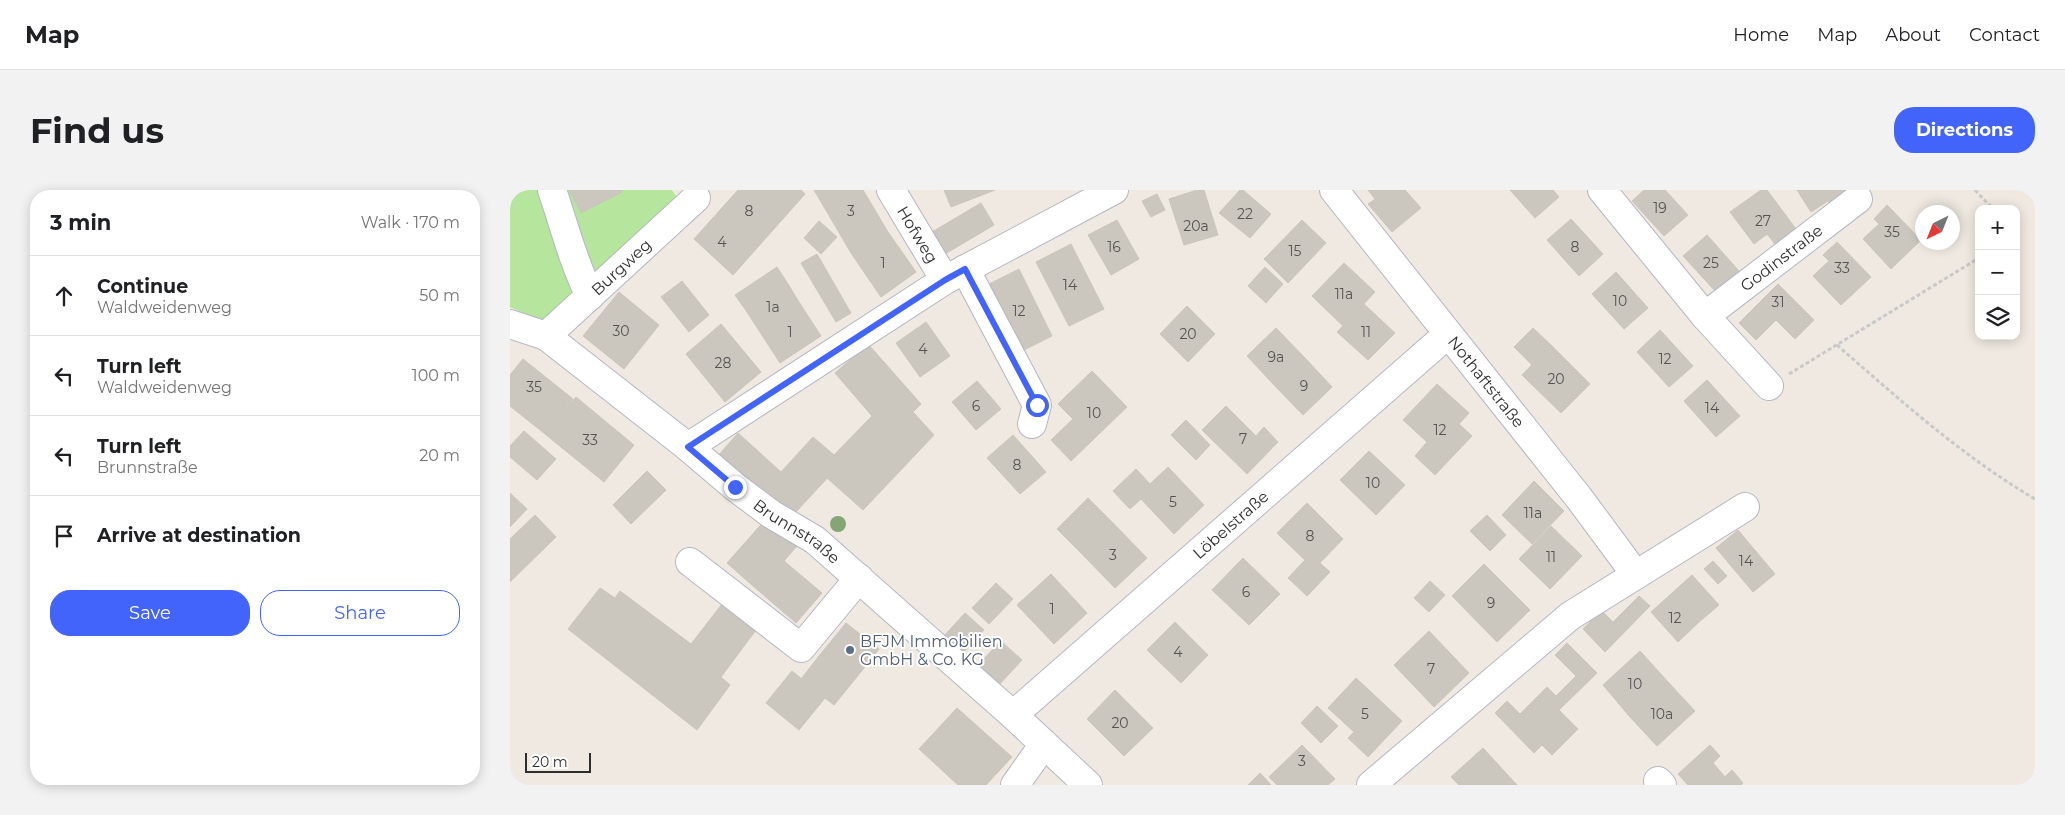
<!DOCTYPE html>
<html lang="en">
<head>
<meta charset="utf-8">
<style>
	body { margin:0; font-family:Montserrat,sans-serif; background:#f2f2f2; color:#202124 }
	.controls { position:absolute; right:15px; top:15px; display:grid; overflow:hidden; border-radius:10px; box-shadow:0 2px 12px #0003 }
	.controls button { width:45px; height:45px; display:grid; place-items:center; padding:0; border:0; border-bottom:1px solid #e0e0e0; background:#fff; color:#202124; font:25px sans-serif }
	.compass { position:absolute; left:1405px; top:15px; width:45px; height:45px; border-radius:50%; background:#fff; box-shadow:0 2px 12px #0003; rotate:223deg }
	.scale { position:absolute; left:15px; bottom:12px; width:66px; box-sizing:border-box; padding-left:5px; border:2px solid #2e2e2e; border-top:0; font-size:14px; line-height:18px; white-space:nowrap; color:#2e2e2e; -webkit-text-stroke:4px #fff; paint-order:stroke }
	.stop { position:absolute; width:15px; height:15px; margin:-11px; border:4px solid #4264fb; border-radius:50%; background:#fff }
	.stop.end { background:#4264fb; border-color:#fff; box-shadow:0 1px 5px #0008 }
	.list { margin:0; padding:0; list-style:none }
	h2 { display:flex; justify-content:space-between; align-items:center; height:65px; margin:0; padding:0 20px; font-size:21px }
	h2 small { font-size:16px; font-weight:400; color:#757577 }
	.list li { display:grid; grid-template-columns:32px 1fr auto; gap:15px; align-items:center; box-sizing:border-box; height:80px; padding:0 20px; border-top:1px solid #e0e0e0 }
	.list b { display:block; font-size:19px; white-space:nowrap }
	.list p { margin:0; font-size:16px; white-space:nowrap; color:#757577 }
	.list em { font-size:16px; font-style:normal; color:#757577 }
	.actions { display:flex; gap:10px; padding:15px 20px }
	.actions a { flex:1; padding:11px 0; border:1px solid #4264fb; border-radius:20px; text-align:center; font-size:18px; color:#4264fb }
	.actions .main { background:#4264fb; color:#fff }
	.icon { flex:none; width:28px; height:28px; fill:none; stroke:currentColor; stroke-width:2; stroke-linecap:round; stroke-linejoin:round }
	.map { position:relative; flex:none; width:1525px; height:595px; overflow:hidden; border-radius:20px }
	header { display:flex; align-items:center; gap:30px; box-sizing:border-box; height:70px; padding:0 25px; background:#fff; border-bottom:1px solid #e0e0e0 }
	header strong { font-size:24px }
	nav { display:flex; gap:28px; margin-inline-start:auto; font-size:18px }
	.intro { display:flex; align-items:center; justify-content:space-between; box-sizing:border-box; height:120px; padding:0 30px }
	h1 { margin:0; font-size:35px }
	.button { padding:12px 22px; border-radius:20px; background:#4264fb; color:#fff; font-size:18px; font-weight:700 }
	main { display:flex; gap:30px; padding:0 30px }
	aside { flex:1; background:#fff; border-radius:20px; box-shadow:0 2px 12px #0003 }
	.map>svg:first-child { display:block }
	.green { fill:#b6e59e }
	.building { fill:#cbc7bf; stroke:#cbc5ba }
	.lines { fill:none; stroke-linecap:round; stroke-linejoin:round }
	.minor-casing { stroke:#b4b7c1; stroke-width:30 }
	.path { stroke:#c9c9c9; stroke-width:3; stroke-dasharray:4 2.5; stroke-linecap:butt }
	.minor { stroke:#fff; stroke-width:28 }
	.tree { fill:#84a574 }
	.route { stroke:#4264fb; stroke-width:6 }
	.service-dot { fill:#5c6f8a; stroke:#fff; stroke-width:2 }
	.labels { text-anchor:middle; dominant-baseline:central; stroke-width:4; stroke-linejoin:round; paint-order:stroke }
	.number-label { font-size:14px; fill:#555452 }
	.street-label { font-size:16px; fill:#2e2e2e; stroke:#fff }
	.service-label { font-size:16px; fill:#4e5e75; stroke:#fff; text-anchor:start }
</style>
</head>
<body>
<header>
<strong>Map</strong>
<nav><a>Home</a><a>Map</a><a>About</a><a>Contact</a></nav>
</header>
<div class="intro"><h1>Find us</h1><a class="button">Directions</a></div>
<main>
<aside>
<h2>3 min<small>Walk · 170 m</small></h2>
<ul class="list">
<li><svg class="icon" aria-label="ahead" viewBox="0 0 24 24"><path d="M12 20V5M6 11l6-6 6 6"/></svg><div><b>Continue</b><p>Waldweidenweg</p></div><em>50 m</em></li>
<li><svg class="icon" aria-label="left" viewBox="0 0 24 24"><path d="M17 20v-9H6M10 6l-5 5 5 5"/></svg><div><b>Turn left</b><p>Waldweidenweg</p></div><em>100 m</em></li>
<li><svg class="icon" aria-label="left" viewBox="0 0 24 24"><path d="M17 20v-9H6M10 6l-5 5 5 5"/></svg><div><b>Turn left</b><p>Brunnstraße</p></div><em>20 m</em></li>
<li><svg class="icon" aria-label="arrive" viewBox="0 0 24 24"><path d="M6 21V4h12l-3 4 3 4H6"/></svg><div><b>Arrive at destination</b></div></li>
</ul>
<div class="actions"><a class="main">Save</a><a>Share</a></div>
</aside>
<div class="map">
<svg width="1525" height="595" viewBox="0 0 1525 595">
	<rect width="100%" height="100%" fill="#efe9e1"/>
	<!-- green -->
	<polygon class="green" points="0,0 162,0 170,13 36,133 0,117"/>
	<!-- building -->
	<g class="building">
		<polygon points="59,0 111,0 112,2 71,23"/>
		<polygon points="228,0 291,0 295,4 223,85 184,49"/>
		<polygon points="304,0 353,0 378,42 341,63"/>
		<polygon points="434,0 485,0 441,17"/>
		<polygon points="687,0 694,0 708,45 674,55 659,9"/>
		<polygon points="730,0 733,0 761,24 740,48 709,23"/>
		<polygon points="858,0 895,0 911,18 882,42 858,14 865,9"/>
		<polygon points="1000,0 1043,0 1049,7 1025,28"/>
		<polygon points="1134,0 1155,0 1178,25 1154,46 1122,11"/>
		<polygon points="1251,0 1257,0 1286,39 1265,54 1257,44 1244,54 1220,22"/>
		<polygon points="1287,0 1340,0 1323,17 1318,11 1301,22"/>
		<polygon points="647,4 655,20 641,27 632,11"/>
		<polygon points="471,13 484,35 435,64 422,42"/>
		<polygon points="1377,15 1411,50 1381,79 1353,49 1369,34 1364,29"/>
		<polygon points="1061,29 1093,64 1069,86 1037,50"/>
		<polygon points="607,30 629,69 601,85 578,45"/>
		<polygon points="792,30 816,53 778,93 754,69"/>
		<polygon points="309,31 327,47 311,64 294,48"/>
		<polygon points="378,42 406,82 371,107 341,63"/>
		<polygon points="1197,45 1229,81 1206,102 1173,66"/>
		<polygon points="1327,52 1361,87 1331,115 1303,86 1319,71 1313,65"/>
		<polygon points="561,54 594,119 559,136 526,72"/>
		<polygon points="307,64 341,123 326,132 291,73"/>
		<polygon points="834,73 865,102 833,136 802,106"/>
		<polygon points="267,77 278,94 237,122 225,105"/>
		<polygon points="755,77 773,94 756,113 738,96"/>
		<polygon points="509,79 542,146 508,163 475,96"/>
		<polygon points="1106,82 1138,118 1114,139 1082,104"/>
		<polygon points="172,91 199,125 179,142 151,107"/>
		<polygon points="278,94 289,112 248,139 237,122"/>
		<polygon points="1268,94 1304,130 1285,149 1266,130 1246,150 1229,133"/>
		<polygon points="109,102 149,135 114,179 73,146"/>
		<polygon points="289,112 311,146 270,173 248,139"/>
		<polygon points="854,114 885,143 858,170 827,142"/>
		<polygon points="677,116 705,144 678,172 650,144"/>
		<polygon points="416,132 440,166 410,187 386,153"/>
		<polygon points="211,134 251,182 215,212 176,164"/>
		<polygon points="766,138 795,168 765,196 737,166"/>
		<polygon points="1023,138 1041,155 1022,175 1004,157"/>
		<polygon points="1150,140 1183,176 1159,197 1127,162"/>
		<polygon points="358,154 411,214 403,222 424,245 353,320 317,288 334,270 324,265 362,226 325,183"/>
		<polygon points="1041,155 1080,194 1051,223 1012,185"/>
		<polygon points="795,168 822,197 793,225 765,196"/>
		<polygon points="13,169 63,209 35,244 0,216 0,185"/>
		<polygon points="582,181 617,217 561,271 541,250 563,229 548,214"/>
		<polygon points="1197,190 1230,226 1206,247 1174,211"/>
		<polygon points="467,191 491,219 466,240 442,212"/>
		<polygon points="927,194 959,223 949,234 962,246 925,285 905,266 917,252 893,230"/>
		<polygon points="66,207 124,255 94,292 35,244"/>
		<polygon points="716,216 746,246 754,237 768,252 737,284 692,240"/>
		<polygon points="676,230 700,255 686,270 661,245"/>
		<polygon points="14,241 46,269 27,290 0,267 0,256"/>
		<polygon points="228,243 271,282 303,247 324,265 334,270 285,323 249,305 207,267"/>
		<polygon points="503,245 536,282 510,304 477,268"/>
		<polygon points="859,261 895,295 866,325 830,290"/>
		<polygon points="658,277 694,315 664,344 631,309 620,319 603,301 626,279 640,294"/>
		<polygon points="137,281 156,300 121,334 103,315"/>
		<polygon points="1024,291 1054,321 1022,354 992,325"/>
		<polygon points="0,303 17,319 0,337"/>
		<polygon points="578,308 600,330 569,361 547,339"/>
		<polygon points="797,313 833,349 804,379 767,343"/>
		<polygon points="25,325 46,347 0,392 0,349"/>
		<polygon points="977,325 996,345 980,361 960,341"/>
		<polygon points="256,329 274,344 235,389 217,373"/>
		<polygon points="600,330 637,368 605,398 569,361"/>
		<polygon points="1041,336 1072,366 1040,399 1009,369"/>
		<polygon points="1228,340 1265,384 1243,402 1206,358"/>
		<polygon points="274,344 287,356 274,371 312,403 286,433 235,389"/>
		<polygon points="733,368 770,404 739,435 702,400"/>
		<polygon points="795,370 804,379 810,373 820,382 797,406 778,388"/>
		<polygon points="1203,371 1217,386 1208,394 1194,379"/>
		<polygon points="974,374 1020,420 987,452 942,406"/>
		<polygon points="541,384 577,423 544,454 507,415"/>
		<polygon points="1182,385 1209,415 1188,433 1161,404"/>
		<polygon points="920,391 935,405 919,422 904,408"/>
		<polygon points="486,393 503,409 479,434 462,418"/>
		<polygon points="90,398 105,408 110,401 181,454 212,414 246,440 211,487 220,495 187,540 58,439"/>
		<polygon points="1161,404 1188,433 1168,452 1141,422"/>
		<polygon points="1129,406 1140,416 1095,462 1073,439 1091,420 1103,432"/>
		<polygon points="455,423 474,440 452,464 433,447"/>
		<polygon points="665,432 698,465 671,493 637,460"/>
		<polygon points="336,433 369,459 346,488 313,461"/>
		<polygon points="919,441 959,483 924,517 884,475"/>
		<polygon points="491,451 512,470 487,497 466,477"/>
		<polygon points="1057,453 1087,483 1049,520 1068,539 1042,565 1032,555 1024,563 985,523 997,511 1010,524 1037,497 1046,506 1066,486 1045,465"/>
		<polygon points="313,461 346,488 324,515 291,489"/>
		<polygon points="1130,461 1158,492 1120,527 1093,495"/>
		<polygon points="282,481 315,508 289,540 256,513"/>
		<polygon points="846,488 892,531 858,567 838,548 844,542 818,518"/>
		<polygon points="1158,492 1185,521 1147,556 1120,527"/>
		<polygon points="605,500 643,538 614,566 577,529"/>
		<polygon points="807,516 828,536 811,553 791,533"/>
		<polygon points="447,518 502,567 476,595 448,595 409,559"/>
		<polygon points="792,555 825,589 818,595 767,595 759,587"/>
		<polygon points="1200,555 1210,566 1203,573 1215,587 1206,595 1178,595 1168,584"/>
		<polygon points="973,558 1007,595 949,595 941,587"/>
		<polygon points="1222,580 1233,593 1231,595 1206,595"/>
		<polygon points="750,583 761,595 738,595"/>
	</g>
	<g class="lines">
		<!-- minor casing -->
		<g class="minor-casing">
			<g id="minor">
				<path d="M42 0C54 35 63 72 80 106"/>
				<path id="s1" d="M381 0 435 90"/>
				<path id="s2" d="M824 0 1069 308 1126 385"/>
				<polyline points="1092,0 1195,126 1259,196"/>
				<polyline points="455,79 527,215 522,234"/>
				<path id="s3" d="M1195 126 1348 9"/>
				<path id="s4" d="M0 134 36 146 178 257 225 297 261 324 305 350 503 525 578 595"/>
				<path id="s5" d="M36 146 186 8"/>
				<polyline points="178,257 435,90 604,0"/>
				<polyline points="180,372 291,458 349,388"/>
				<path id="s6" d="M503 525 938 144"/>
				<polyline points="1148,591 1152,595"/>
				<polyline points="505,595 534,554"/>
				<polyline points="861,595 1060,426 1235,317"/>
			</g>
		</g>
		<!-- path -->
		<g class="path">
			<polyline points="1465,0 1483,19"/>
			<path d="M1327 155C1390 210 1452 266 1525 309"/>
			<polyline points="1279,184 1469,68"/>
		</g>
		<!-- minor -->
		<use href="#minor" class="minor"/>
	</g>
	<!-- trees -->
	<circle class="tree" cx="328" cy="334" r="8"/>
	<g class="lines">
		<!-- route -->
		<polyline class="route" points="225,297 178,257 435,90 455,79 527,215"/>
	</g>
	<!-- markers -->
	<circle class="service-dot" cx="340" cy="460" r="5"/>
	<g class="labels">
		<!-- number labels -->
		<g class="number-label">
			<text x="1150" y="18">19</text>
			<text x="239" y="21">8</text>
			<text x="341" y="21">3</text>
			<text x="735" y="24">22</text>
			<text x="1253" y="31">27</text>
			<text x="686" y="36">20a</text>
			<text x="1382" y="42">35</text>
			<text x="212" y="52">4</text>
			<text x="604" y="57">16</text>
			<text x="1065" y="57">8</text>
			<text x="785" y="61">15</text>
			<text x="373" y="73">1</text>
			<text x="1201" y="73">25</text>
			<text x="1332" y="78">33</text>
			<text x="560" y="95">14</text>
			<text x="834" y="104">11a</text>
			<text x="1110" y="111">10</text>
			<text x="1268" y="112">31</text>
			<text x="263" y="117">1a</text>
			<text x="509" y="121">12</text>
			<text x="111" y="141">30</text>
			<text x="280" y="142">1</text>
			<text x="856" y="142">11</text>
			<text x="678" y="144">20</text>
			<text x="413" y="159">4</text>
			<text x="766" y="167">9a</text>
			<text x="1155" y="169">12</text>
			<text x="213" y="173">28</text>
			<text x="1046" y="189">20</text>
			<text x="794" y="196">9</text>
			<text x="24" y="197">35</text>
			<text x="466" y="216">6</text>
			<text x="1202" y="218">14</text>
			<text x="584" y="223">10</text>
			<text x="930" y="240">12</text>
			<text x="733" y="249">7</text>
			<text x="80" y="250">33</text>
			<text x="507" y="275">8</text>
			<text x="863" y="293">10</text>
			<text x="663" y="312">5</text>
			<text x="1023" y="323">11a</text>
			<text x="800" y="346">8</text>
			<text x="603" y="365">3</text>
			<text x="1041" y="367">11</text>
			<text x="1236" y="371">14</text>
			<text x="736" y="402">6</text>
			<text x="981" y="413">9</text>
			<text x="542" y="419">1</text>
			<text x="1165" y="428">12</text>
			<text x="668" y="462">4</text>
			<text x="921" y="479">7</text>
			<text x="1125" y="494">10</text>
			<text x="855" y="524">5</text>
			<text x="1152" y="524">10a</text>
			<text x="610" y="533">20</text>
			<text x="792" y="571">3</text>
		</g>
		<!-- street labels -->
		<g class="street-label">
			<text stroke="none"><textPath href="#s1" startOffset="52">Hofweg</textPath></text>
			<text stroke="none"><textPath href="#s3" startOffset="96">Godinstraße</textPath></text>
			<text stroke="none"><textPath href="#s5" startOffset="102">Burgweg</textPath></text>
			<text stroke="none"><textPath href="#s2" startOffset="245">Nothaftstraße</textPath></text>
			<text stroke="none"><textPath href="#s6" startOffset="289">Löbelstraße</textPath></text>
			<text stroke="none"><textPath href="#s4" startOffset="356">Brunnstraße</textPath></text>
		</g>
		<!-- service labels -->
		<g class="service-label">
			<text x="350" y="451">BFJM Immobilien<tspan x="350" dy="18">GmbH &amp; Co. KG</tspan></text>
		</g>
	</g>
</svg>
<div class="controls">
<button>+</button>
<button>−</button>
<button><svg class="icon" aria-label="layers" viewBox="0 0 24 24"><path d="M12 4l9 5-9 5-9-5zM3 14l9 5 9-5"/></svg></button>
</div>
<svg class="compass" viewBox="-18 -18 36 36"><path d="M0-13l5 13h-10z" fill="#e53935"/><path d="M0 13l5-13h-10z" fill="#757577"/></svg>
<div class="scale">20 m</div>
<div class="stop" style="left:527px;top:215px"></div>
<div class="stop end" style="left:225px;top:297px"></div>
</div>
</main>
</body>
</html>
